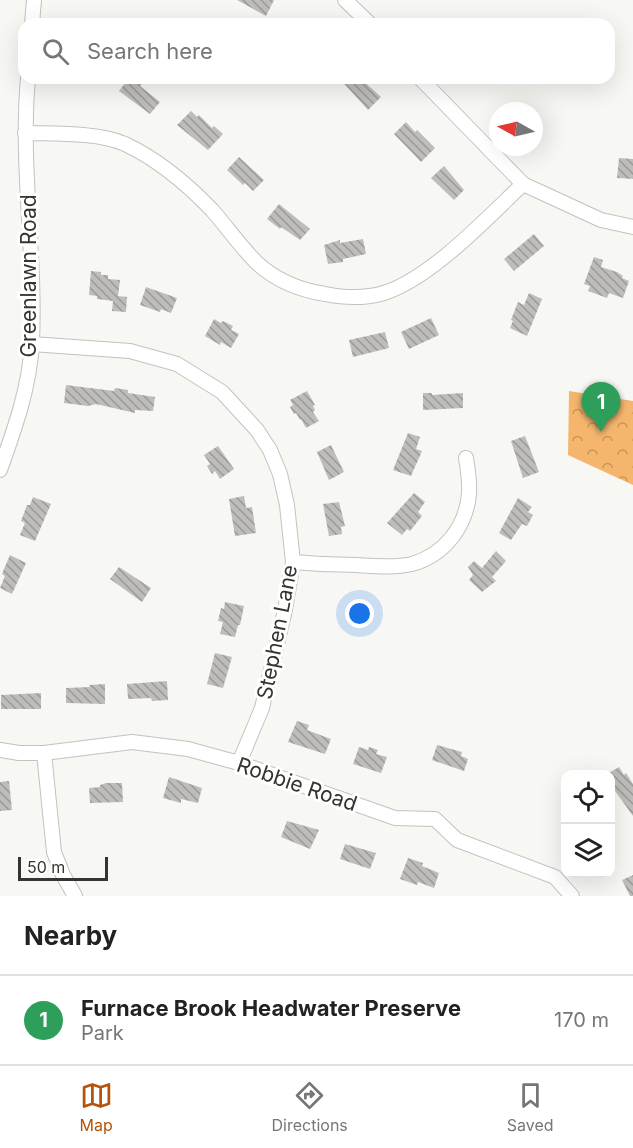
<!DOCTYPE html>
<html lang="en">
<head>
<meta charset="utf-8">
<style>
	body { margin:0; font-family:Inter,sans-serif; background:#f6f6f6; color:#222 }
	.controls { position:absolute; right:18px; bottom:18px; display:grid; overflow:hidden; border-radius:12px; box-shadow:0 6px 24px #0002 }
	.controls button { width:54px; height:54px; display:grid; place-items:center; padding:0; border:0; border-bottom:2px solid #e0e0e0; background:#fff; color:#222; font:30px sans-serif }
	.compass { position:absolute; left:489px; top:102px; width:54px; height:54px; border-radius:50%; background:#fff; box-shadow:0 6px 24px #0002; rotate:278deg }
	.scale { position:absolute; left:18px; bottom:15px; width:90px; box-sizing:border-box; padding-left:6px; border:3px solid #343433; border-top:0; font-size:16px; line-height:21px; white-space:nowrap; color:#343433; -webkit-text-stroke:4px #fffffe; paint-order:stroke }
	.you { position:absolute; left:360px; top:614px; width:21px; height:21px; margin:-15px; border:4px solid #fff; border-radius:50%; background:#1a73e8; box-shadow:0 0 0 9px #1a73e833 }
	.badge { display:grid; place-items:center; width:39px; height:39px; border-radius:50%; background:#b45309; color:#fff; font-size:20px; font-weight:700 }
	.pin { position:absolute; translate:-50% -50px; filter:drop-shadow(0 2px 3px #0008) }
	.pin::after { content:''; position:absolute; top:32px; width:21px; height:18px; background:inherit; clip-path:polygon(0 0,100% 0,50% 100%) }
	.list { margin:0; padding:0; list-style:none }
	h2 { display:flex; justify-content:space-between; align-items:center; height:78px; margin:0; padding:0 24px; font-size:26px }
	h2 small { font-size:20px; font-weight:400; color:#767676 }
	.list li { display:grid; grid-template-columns:39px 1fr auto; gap:18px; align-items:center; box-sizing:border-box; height:90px; padding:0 24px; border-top:2px solid #e0e0e0 }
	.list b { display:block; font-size:22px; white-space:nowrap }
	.list p { margin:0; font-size:20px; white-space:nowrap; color:#767676 }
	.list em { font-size:20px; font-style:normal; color:#767676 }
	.icon { flex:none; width:33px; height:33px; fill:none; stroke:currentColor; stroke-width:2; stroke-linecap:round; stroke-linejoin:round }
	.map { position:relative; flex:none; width:633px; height:896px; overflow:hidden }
	.search { position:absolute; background:#fff; box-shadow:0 6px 24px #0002; left:18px; right:18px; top:18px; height:66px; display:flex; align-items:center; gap:15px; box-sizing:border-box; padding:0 21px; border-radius:18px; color:#767676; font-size:22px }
	.sheet { height:168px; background:#fff }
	nav { display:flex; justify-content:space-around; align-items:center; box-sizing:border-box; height:84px; border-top:2px solid #e0e0e0; background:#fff; font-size:16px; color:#767676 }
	nav a { display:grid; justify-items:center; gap:3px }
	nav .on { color:#b45309 }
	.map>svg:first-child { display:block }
	.park { fill:url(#park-crowns) }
	.building { fill:url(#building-back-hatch) }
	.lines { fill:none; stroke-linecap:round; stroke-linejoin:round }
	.minor-casing { stroke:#c2c2bf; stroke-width:16 }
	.minor { stroke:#fff; stroke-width:14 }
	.labels { text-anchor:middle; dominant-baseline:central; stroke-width:6; stroke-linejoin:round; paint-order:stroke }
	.street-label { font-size:21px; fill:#343433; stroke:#fffffe }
</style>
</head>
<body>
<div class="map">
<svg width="633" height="896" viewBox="0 0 633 896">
	<defs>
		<pattern id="park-crowns" width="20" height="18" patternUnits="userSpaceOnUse" patternTransform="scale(1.5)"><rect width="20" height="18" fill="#f5b56d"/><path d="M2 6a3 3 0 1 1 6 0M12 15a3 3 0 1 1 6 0" fill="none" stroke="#c7945a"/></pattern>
		<pattern id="building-back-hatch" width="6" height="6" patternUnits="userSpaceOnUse" patternTransform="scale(1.5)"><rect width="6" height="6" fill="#bfbdba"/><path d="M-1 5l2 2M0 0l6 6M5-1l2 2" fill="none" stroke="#9c9a98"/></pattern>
	</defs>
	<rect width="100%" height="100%" fill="#f7f8f4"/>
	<!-- park -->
	<polygon class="park" points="569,391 633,401 633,485 568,455"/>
	<!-- building -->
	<g class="building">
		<polygon points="237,0 274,0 266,16"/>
		<polygon points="129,78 147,78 140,86 160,102 150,114 119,91"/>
		<polygon points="339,78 360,78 381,97 368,110"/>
		<polygon points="191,111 197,117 199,115 212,128 214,126 223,134 208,150 177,125"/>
		<polygon points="406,122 415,132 417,130 435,148 421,162 394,134"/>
		<polygon points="239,157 264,180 253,191 245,183 243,185 227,170"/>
		<polygon points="619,158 633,159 633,179 617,178"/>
		<polygon points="444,166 464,190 454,200 431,178"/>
		<polygon points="279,204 310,229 300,240 281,227 280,229 267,219"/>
		<polygon points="534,234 544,246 514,271 504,259"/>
		<polygon points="363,239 366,254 343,259 343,262 328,264 324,245 340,240 340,243"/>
		<polygon points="594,257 603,260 601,267 617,272 623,276 622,278 629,281 623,298 609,293 607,298 588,291 590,286 584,284"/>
		<polygon points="91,271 101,272 101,275 108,275 108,279 120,280 118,296 127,297 126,312 112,311 113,301 97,299 97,296 89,295"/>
		<polygon points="146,287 177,298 171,313 161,309 160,312 140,305"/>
		<polygon points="529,293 542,299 527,336 510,328 513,321 511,320 518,302 524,305"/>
		<polygon points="431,318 439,335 409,349 401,332"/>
		<polygon points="214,319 221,323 223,321 233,326 231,330 239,334 231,348 221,342 220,345 205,336"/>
		<polygon points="385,332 389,348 353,357 349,340"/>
		<polygon points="66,385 114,391 115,388 128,390 128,393 155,397 153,411 135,410 135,413 96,404 88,406 64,403"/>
		<polygon points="307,391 315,405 313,406 315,410 313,412 319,421 306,428 301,419 300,420 296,413 294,414 290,407 293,405 290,400"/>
		<polygon points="423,393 432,393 432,395 463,393 463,408 423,410"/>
		<polygon points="408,433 420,437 416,449 422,451 411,476 393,470"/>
		<polygon points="525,436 539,472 523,478 511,441"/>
		<polygon points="331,445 344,472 329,480 317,452"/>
		<polygon points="218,446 234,469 220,479 215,471 212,474 207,466 210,464 204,455"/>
		<polygon points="414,493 425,502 418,512 422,516 410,531 407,529 402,535 387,523"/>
		<polygon points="244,496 246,508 252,507 256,533 235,536 229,499"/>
		<polygon points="33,497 51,504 35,541 20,535 25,523 21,521 27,505 30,505"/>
		<polygon points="518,498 532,507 528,512 533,515 527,526 522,524 511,540 499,533"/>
		<polygon points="339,502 345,526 341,527 342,534 329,536 323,504"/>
		<polygon points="496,551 506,561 492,577 496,581 482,592 469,580 473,575 468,567 474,561 482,568"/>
		<polygon points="10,555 26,563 12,594 0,588 5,576 2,574 4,569"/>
		<polygon points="119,567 151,588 142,602 110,579"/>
		<polygon points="225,602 244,606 240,625 238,625 235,637 220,634 223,622 218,621 221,608 224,609"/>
		<polygon points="215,653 232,657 223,688 207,684"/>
		<polygon points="167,681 168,700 152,701 151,698 128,699 127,684"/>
		<polygon points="105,684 105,704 66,703 66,688 90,687 89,685"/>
		<polygon points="41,693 41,709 1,709 1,695"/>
		<polygon points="297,721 309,725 307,730 331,739 325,754 288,742"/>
		<polygon points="437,745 462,752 461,756 468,759 464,771 432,760"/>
		<polygon points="359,747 368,750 369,747 378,750 376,754 387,757 381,773 353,764"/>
		<polygon points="619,767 624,775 626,773 633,784 633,816 610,784 610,774 607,774"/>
		<polygon points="169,777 202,788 198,803 181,799 181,803 163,798"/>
		<polygon points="9,781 12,810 0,811 0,782"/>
		<polygon points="106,783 122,783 123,802 90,803 89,788 100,787 100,785"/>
		<polygon points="287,821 319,830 310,849 281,837"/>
		<polygon points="345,844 376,853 370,869 340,859"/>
		<polygon points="408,858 423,863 422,866 439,873 434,888 418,882 417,885 400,879"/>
		<polygon points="633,875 633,896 630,896 622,880"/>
	</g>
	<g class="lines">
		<!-- minor casing -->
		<g class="minor-casing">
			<g id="minor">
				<polyline points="345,0 370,24"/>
				<polyline points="32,24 34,0"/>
				<polyline points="420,78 523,184 601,220 633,227"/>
				<path d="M25 133C55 134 97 132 125 144 157 159 187 184 212 210 227 227 240 246 256 262 275 280 300 290 325 294 345 298 364 299 384 293 431 278 486 219 523 184"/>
				<polyline points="32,344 130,351 177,364 222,392 257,430 270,450 280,474 287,505 293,562 285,610 262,708 239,763"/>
				<path d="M0 470C15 428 30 386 32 342 36 254 20 166 28 78"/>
				<path d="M293 562C314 564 335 565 357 565 374 566 394 568 412 564 444 555 466 527 469 494 470 482 468 470 466 458"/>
				<polyline points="0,750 19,753 44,753 132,742 188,749 239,763 395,818 435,819 457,840 555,877 572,896"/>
				<polyline points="44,753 54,852 63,875 75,896"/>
			</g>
		</g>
		<!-- minor -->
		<use href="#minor" class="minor"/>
	</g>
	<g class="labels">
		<!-- street labels -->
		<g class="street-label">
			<text transform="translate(28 276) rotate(-90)">Greenlawn Road</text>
			<text transform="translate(277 632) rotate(-79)">Stephen Lane</text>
			<text transform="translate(297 784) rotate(19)">Robbie Road</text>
		</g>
	</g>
</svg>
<div class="controls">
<button><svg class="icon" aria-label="locate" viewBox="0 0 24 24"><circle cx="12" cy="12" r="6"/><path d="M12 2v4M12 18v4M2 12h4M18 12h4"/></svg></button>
<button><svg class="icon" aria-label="layers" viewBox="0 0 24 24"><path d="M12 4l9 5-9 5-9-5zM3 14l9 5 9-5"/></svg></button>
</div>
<svg class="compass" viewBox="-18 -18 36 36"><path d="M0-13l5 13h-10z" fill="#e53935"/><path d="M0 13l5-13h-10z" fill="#767676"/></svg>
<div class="scale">50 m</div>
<div class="you"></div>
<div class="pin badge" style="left:601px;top:432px;background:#2e9e5b">1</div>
<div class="search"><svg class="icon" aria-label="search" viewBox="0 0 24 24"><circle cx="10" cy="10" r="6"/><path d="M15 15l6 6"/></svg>Search here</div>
</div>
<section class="sheet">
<h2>Nearby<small></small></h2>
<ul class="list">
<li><span class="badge" style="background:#2e9e5b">1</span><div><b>Furnace Brook Headwater Preserve</b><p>Park</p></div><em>170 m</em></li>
</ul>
</section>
<nav>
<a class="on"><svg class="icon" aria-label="map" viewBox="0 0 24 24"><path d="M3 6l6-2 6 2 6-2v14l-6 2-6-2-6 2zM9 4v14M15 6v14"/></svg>Map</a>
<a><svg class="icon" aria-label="directions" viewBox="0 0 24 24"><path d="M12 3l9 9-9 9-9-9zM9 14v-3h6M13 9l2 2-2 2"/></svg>Directions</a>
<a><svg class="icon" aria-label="saved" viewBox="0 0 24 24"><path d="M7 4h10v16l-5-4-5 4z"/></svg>Saved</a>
</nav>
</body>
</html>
